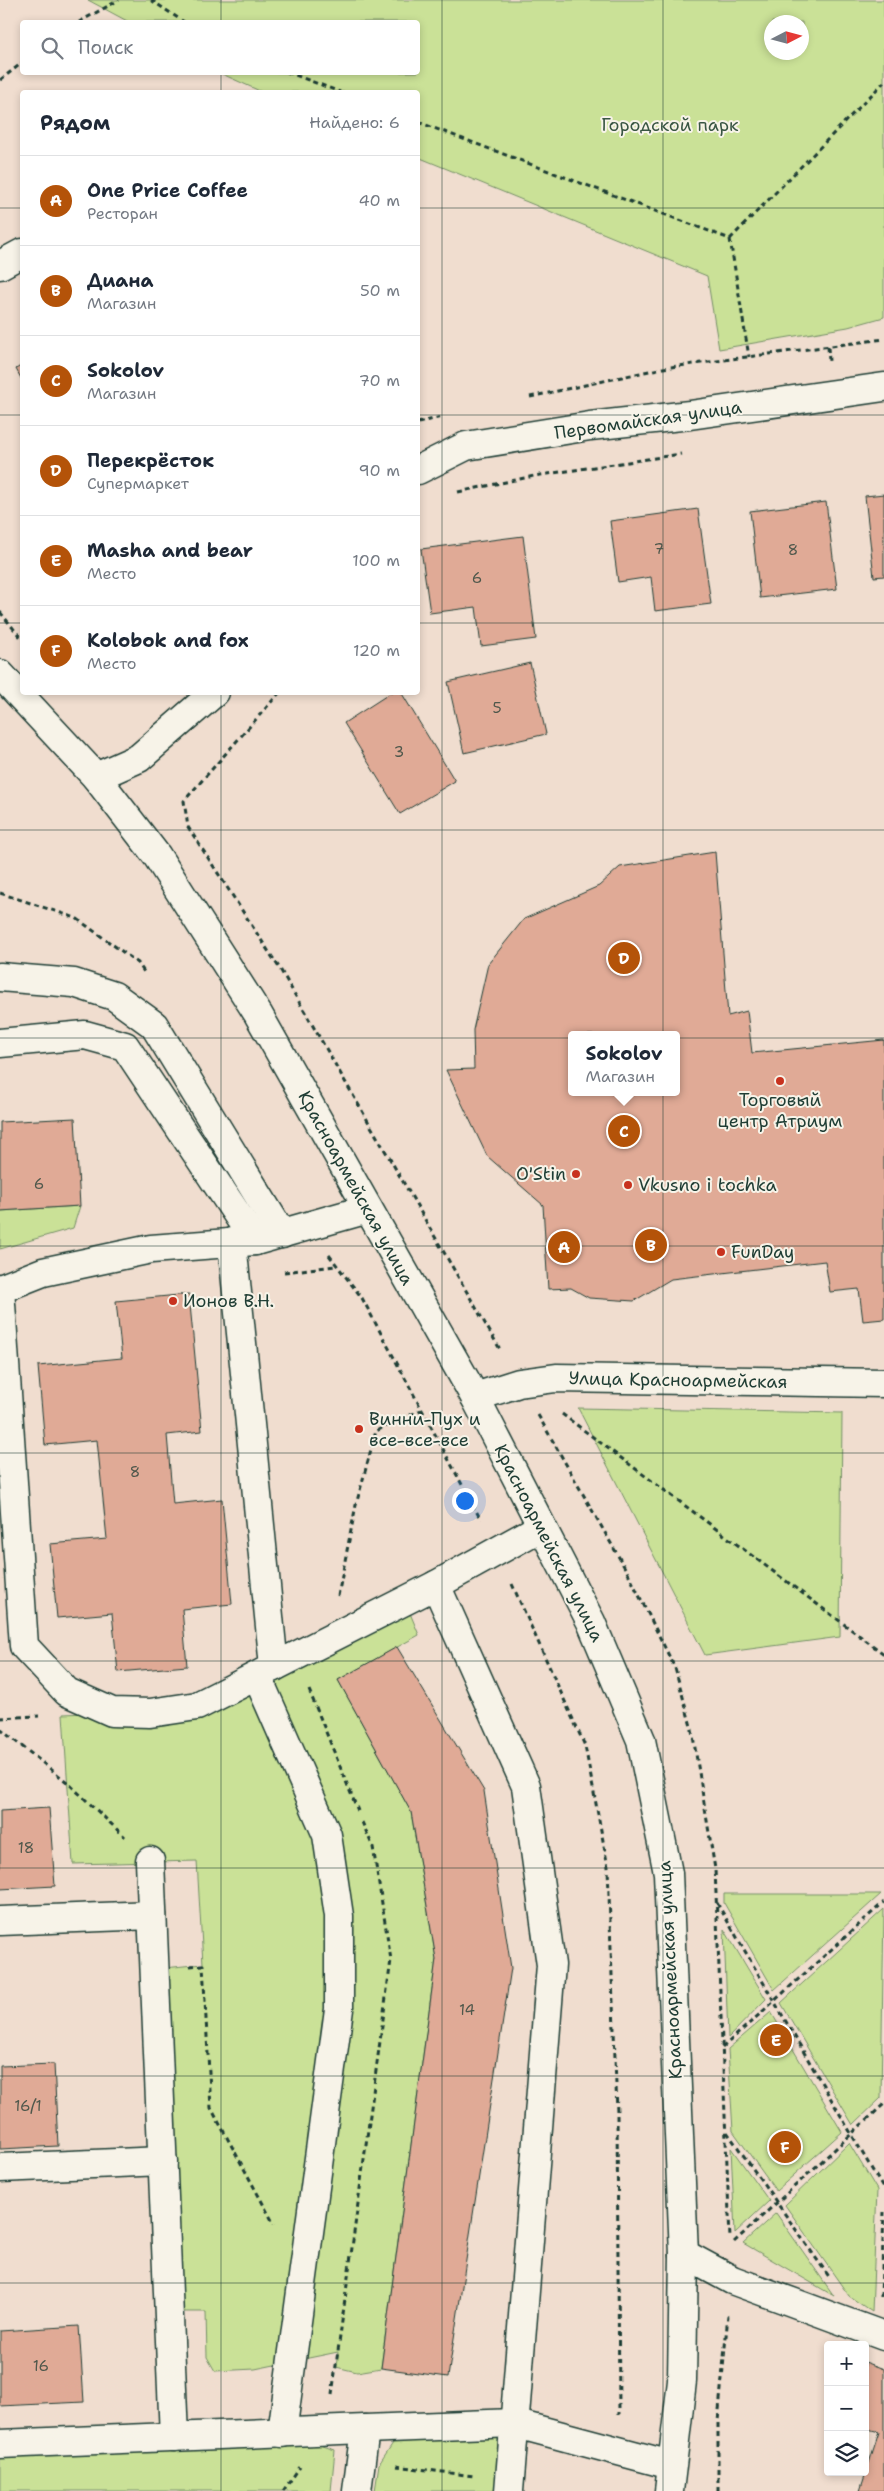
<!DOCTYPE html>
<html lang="ru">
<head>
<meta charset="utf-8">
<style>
	body { margin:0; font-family:"Shantell Sans",sans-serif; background:#f6f6f7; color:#1f2937 }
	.controls { position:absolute; right:15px; bottom:15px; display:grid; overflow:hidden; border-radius:5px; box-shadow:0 2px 8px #0003 }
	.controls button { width:45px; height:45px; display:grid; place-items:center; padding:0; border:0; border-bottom:1px solid #e0e1e3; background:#fff; color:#1f2937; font:25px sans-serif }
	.compass { position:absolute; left:764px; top:15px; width:45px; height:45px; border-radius:50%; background:#fff; box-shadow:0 2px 8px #0003; rotate:84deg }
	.you { position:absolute; left:464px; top:1500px; width:18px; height:18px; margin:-12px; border:4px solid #fff; border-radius:50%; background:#1a73e8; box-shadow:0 0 0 8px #1a73e833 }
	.badge { display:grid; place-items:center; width:32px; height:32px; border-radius:50%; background:#b45309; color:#fff; font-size:16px; font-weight:700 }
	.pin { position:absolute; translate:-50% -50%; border:2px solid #fff; box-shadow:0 1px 5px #0006 }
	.popup { position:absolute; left:568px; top:1031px; width:112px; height:65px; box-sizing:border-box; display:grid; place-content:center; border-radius:5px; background:#fff; filter:drop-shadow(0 1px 4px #0005); font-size:16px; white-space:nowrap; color:#747a83 }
	.popup b { font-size:19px; color:#1f2937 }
	.popup::after { content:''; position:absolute; left:50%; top:100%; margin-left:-10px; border:10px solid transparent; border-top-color:#fff }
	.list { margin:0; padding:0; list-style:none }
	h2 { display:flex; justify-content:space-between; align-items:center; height:65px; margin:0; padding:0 20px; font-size:21px }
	h2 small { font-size:16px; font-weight:400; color:#747a83 }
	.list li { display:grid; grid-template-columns:32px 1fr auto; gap:15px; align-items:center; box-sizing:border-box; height:90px; padding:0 20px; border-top:1px solid #e0e1e3 }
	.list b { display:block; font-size:19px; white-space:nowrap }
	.list p { margin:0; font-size:16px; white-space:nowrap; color:#747a83 }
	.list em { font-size:16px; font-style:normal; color:#747a83 }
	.icon { flex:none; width:28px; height:28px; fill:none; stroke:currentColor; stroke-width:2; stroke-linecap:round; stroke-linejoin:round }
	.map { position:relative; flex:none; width:884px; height:2491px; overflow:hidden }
	.search { position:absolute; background:#fff; box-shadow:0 2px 8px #0003; left:20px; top:20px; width:400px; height:55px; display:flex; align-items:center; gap:12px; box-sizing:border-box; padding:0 18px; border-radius:5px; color:#747a83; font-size:19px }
	.panel { position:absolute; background:#fff; box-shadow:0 2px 8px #0003; left:20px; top:90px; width:400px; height:605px; border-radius:5px }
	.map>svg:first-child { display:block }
	.green { fill:#cae197; stroke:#748f66; fill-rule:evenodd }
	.building { fill:#e0aa96; stroke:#1f3d34; fill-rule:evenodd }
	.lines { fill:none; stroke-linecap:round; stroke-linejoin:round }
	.minor-casing { stroke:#1f3d34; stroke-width:31 }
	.major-casing { stroke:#1f3d34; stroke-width:31 }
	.path { stroke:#1f3d34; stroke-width:3; stroke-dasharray:5 4; stroke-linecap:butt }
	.minor { stroke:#f7f3e8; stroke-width:28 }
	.major { stroke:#f7f3e8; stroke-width:28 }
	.grid { fill:none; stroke:#1f3d34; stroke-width:1; stroke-opacity:0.55 }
	.poi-dot { fill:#c8321e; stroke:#f7f3e8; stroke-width:2 }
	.labels { text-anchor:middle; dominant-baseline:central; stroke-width:4; stroke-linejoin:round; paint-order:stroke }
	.number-label { font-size:15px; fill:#4f584c }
	.park-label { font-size:18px; fill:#395643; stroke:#f7f3e8 }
	.street-label { font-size:18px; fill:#1f3d34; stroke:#f7f3e8 }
	.poi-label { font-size:18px; fill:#1f3d34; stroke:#f7f3e8; text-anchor:start }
</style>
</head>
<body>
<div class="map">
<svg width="884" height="2491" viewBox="0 0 884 2491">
	<rect width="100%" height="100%" fill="#f0ddcf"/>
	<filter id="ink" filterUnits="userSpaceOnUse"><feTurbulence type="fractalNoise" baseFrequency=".02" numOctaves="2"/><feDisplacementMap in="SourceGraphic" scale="10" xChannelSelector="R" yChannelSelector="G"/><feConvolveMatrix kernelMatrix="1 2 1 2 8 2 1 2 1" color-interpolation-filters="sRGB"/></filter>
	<g filter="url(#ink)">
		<!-- green -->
		<g class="green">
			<path d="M88 0H884V317L848 327 719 349 707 276 418 157V92H262L220 73 418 72V22H129ZM772 22H802V52H772Z"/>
			<polygon points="80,1206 73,1228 0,1249 0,1211"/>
			<polygon points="578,1408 842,1413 840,1637 705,1655"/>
			<polygon points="405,1601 419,1635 338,1680 411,1812 436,1959 381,2368 357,2372 336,2367 338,2352 255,2369 215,2371 207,2357 206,2312 168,2312 155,1969 203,1964 197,1861 73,1864 63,1714 112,1712 150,1713"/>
			<polygon points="724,1894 881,1894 774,1990 724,1903"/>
			<polygon points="884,1909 881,2098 853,2125 781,2003"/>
			<polygon points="724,1929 766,1999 728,2038"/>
			<polygon points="771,2012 842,2132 776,2191 733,2131 728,2049"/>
			<polygon points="849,2143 877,2190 872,2312 849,2296 785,2205"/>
			<polygon points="731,2148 769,2201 735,2233"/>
			<polygon points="776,2213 834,2296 743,2243"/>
			<polygon points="513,2423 509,2491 375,2491 379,2464 403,2428"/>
			<polygon points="317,2444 335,2450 331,2491 0,2491 0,2457"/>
		</g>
		<!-- building -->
		<g class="building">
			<polygon points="22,365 22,380 16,369"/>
			<polygon points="884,494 884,576 874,577 865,496"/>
			<polygon points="826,502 837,589 760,598 750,511"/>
			<polygon points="698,509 711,604 655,611 651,577 618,582 610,521"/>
			<polygon points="523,536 536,639 481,646 476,607 430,613 421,549"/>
			<polygon points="530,663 546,734 464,753 448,682"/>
			<polygon points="392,692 401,692 455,781 400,814 344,723"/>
			<path d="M715 852 728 1016 747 1011 752 1053 884 1040V1319L863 1321 859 1289 830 1292 825 1261 671 1279 634 1301 589 1298 571 1288 548 1289 543 1205 487 1156 446 1070 474 1069 473 1030 488 964 524 919 599 886 620 867ZM572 1035H676V1092H572Z"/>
			<polygon points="75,1118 80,1206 0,1211 0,1122"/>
			<polygon points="189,1294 202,1431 167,1435 173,1504 222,1499 232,1604 182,1609 187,1666 118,1672 112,1613 57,1618 50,1544 107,1539 97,1440 45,1445 38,1366 122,1358 116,1301"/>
			<polygon points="397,1647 484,1791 511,1968 448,2377 381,2368 436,1959 411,1812 338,1680"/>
			<polygon points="49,1808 55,1886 0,1889 0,1811"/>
			<polygon points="54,2064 58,2146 0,2149 0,2066"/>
			<polygon points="79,2326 84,2402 0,2406 0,2331"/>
			<polygon points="865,2362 884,2369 884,2491 860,2491 879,2432 865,2428"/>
		</g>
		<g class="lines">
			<!-- minor casing -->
			<g class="minor-casing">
				<g id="minor">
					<polyline points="0,265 22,253"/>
					<polyline points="418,470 466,446 590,426 690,415 884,387"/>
					<polyline points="96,777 139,758 215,692"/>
					<polyline points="0,977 74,983 114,996 154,1025 282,1234"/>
					<polyline points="0,1043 85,1035 125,1046 255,1241"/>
					<polyline points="232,1242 274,1667"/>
					<polyline points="0,1289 24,1646 67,1692 112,1712 150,1713 197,1706 436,1585 541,1527"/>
					<polyline points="0,1289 43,1272 151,1249 255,1241 368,1209"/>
					<polyline points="475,1397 519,1383 556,1378 884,1383"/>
					<polyline points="436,1585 526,1786 551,1965 509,2491"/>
					<polyline points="257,1676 327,1835 339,1916 339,2009 282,2433"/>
					<polyline points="150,1861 174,2437"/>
					<polyline points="0,1921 152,1915"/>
					<polyline points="0,2168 163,2161"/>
					<polyline points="684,2254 732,2280 884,2336"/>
					<polyline points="0,2444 513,2423 671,2465"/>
					<polyline points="357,2491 365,2429"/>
				</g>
			</g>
			<!-- major casing -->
			<g class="major-casing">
				<polyline id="major" points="0,674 96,777 157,856 258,1014 475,1397 591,1622 641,1740 668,1873 684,2254 682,2381 669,2491"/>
			</g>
			<!-- path -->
			<g class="path">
				<polyline points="151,0 184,22"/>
				<polyline points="79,22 119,0"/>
				<polyline points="287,72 340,92"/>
				<polyline points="0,80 22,63"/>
				<polyline points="418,122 730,239"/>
				<polyline points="730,239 749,357"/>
				<polyline points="730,239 884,82"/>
				<polyline points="828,347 829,361"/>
				<polyline points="530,397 663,368 884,339"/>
				<polyline points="418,423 441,417"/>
				<polyline points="458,492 534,476 681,454"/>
				<polyline points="0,612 22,639"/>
				<polyline points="280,692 184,801 188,827 280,969 501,1351"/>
				<polyline points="0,893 76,918 138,963 144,972"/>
				<polyline points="329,1255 362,1298 481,1520"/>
				<polyline points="284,1272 335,1266"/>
				<polyline points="562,1414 884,1654"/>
				<polyline points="538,1415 629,1575 675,1668 692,1730 715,1869 730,2239"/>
				<polyline points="512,1584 585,1746 608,1867 617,2112 619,2415"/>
				<polyline points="338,1596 356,1505 376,1431 421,1410"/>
				<polyline points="309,1690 358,1811"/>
				<polyline points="0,1718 39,1716"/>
				<polyline points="0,1729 67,1782 125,1837"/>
				<polyline points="717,1903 884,2190"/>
				<polyline points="190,1966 203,1965 211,2108 274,2224"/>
				<polyline points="722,2048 884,1902"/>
				<polyline points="727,2132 830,2278"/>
				<polyline points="734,2242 884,2104"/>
				<polyline points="881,2297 884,2212"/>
				<polyline points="332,2395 391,1960 373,1847 362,1822"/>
				<polyline points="396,2466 474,2476"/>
				<polyline points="283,2491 300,2467"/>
				<polyline points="718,2491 718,2421 728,2315"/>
			</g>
			<!-- minor -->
			<use href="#minor" class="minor"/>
			<!-- major -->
			<use href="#major" class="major"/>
		</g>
	</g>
	<!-- grid -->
	<path class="grid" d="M221 0V22M442 0V2491M663 0V2491M221 72V92M0 208H22M418 208H884M0 415H22M418 415H884M0 623H22M418 623H884M221 692V2491M0 830H884M0 1038H884M0 1246H884M0 1453H884M0 1661H884M0 1868H884M0 2076H884M0 2283H884"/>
	<!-- markers -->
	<g class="poi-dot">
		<circle cx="780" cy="1081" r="5"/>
		<circle cx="576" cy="1174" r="5"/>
		<circle cx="628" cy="1185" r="5"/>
		<circle cx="721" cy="1252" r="5"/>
		<circle cx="173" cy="1301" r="5"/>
		<circle cx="359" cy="1429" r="5"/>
	</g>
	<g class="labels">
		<!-- number labels -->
		<g class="number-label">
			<text x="659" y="549">7</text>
			<text x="793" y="550">8</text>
			<text x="477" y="578">6</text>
			<text x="497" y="708">5</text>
			<text x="399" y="752">3</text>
			<text x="39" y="1184">6</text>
			<text x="135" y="1472">8</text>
			<text x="26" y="1848">18</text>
			<text x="467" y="2010">14</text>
			<text x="28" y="2106">16/1</text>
			<text x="41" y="2366">16</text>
		</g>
		<!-- park labels -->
		<g class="park-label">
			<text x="670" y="125">Городской парк</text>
		</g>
		<!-- street labels -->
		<g class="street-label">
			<text transform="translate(648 420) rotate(-8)">Первомайская улица</text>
			<text transform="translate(356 1188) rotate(61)">Красноармейская улица</text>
			<text transform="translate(678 1380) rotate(1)">Улица Красноармейская</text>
			<text transform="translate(549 1543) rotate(63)">Красноармейская улица</text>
			<text transform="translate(670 1970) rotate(-93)">Красноармейская улица</text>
		</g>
		<!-- poi labels -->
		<g class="poi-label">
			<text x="780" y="1100" text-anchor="middle">Торговый<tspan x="780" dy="21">центр Атриум</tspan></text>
			<text x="566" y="1174" text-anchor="end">O'Stin</text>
			<text x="638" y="1185">Vkusno i tochka</text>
			<text x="731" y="1252">FunDay</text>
			<text x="183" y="1301">Ионов В.Н.</text>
			<text x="369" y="1419">Винни-Пух и<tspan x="369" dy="21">все-все-все</tspan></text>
		</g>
	</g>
</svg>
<div class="controls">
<button>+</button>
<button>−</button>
<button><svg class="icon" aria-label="layers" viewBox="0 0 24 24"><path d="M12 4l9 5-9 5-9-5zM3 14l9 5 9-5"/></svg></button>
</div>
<svg class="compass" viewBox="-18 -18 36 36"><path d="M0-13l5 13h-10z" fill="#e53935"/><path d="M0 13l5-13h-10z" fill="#747a83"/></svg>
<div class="you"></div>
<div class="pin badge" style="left:564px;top:1247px">A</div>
<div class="pin badge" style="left:651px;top:1245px">B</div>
<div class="pin badge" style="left:624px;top:1131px">C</div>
<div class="popup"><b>Sokolov</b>Магазин</div>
<div class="pin badge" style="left:624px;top:958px">D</div>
<div class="pin badge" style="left:776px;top:2040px">E</div>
<div class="pin badge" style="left:785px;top:2147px">F</div>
<div class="search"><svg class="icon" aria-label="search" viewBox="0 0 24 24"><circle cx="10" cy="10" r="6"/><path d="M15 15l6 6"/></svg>Поиск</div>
<section class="panel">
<h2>Рядом<small>Найдено: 6</small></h2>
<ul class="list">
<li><span class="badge">A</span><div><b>One Price Coffee</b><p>Ресторан</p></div><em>40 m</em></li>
<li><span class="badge">B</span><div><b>Диана</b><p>Магазин</p></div><em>50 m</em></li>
<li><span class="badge">C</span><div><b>Sokolov</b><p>Магазин</p></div><em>70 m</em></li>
<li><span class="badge">D</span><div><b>Перекрёсток</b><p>Супермаркет</p></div><em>90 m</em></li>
<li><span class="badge">E</span><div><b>Masha and bear</b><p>Место</p></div><em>100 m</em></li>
<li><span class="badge">F</span><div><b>Kolobok and fox</b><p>Место</p></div><em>120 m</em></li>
</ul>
</section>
</div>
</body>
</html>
